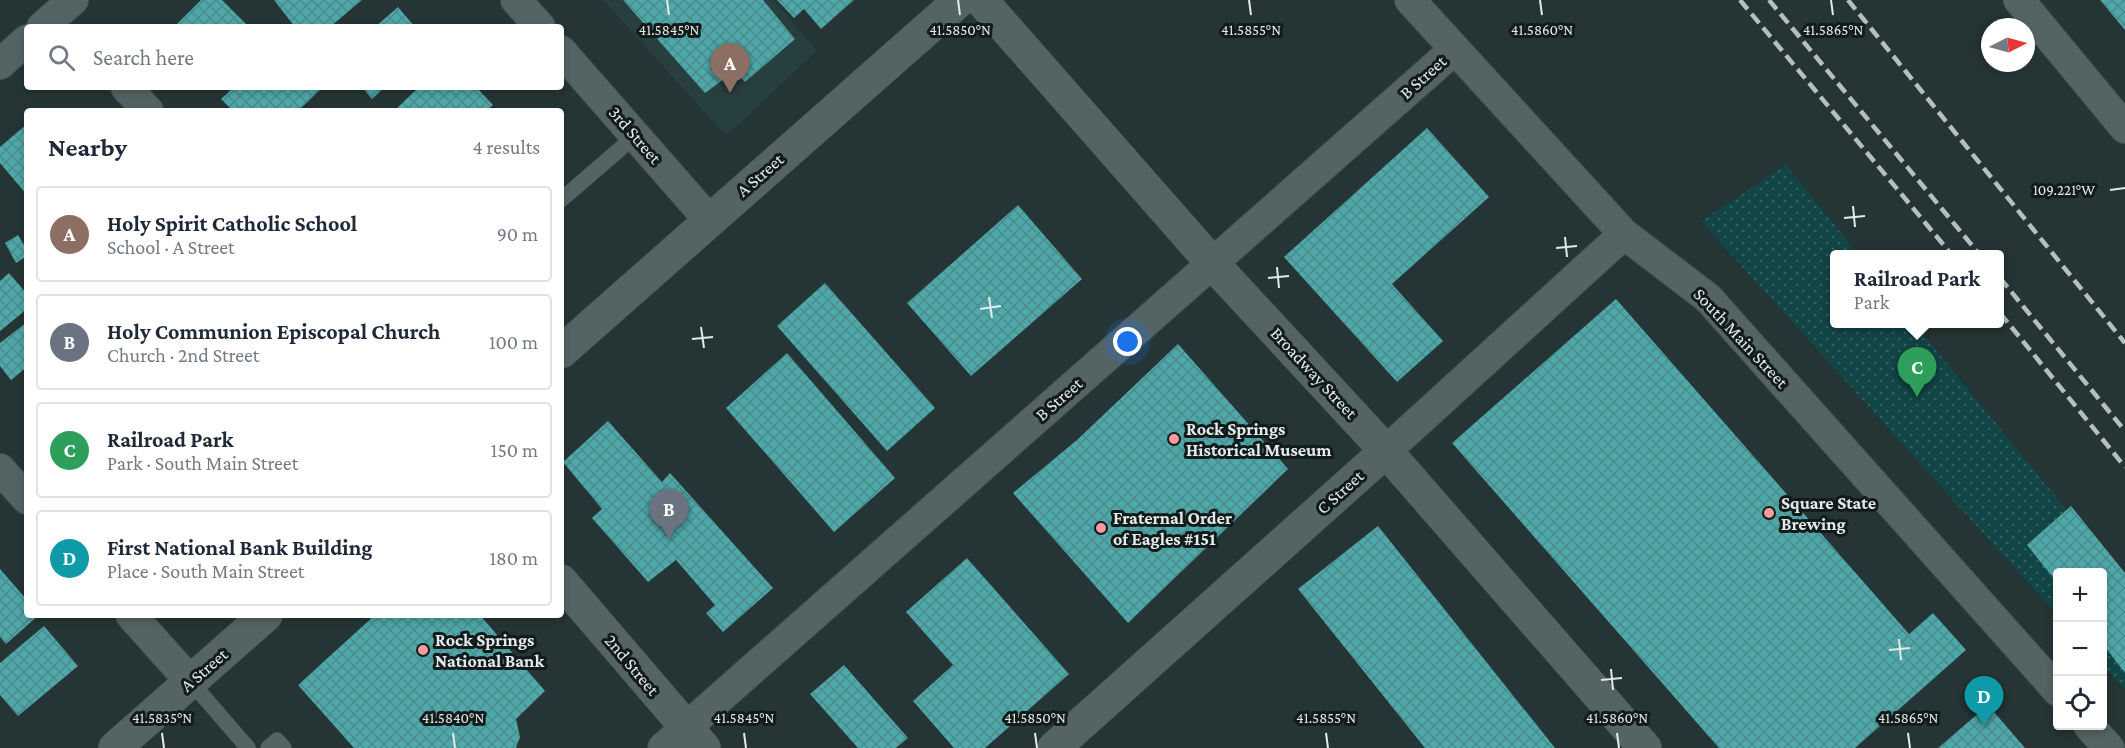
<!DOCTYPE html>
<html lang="en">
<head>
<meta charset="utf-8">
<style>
	body { margin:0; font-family:"Crimson Pro",serif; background:#f6f6f7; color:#1f2937 }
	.controls { position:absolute; right:18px; bottom:18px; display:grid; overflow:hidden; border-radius:6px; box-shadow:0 3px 9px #0003 }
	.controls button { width:54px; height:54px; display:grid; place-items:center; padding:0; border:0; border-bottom:2px solid #e0e1e3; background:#fff; color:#1f2937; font:30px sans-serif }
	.compass { position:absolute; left:1981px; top:18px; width:54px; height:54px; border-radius:50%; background:#fff; box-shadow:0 3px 9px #0003; rotate:84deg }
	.you { position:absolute; left:1128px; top:342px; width:21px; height:21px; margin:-15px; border:4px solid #fff; border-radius:50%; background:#1a73e8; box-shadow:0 0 0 9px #1a73e833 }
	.badge { display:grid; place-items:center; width:39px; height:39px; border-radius:50%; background:#2563eb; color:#fff; font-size:20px; font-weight:700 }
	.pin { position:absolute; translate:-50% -50px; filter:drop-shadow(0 2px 3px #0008) }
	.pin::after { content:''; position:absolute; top:32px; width:21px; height:18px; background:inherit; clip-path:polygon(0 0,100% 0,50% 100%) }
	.popup { position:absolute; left:1830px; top:250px; width:174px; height:78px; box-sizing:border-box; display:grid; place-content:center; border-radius:6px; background:#fff; filter:drop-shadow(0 2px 4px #0005); font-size:20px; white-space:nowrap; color:#747a83 }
	.popup b { font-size:22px; color:#1f2937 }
	.popup::after { content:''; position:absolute; left:50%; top:100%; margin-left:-12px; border:12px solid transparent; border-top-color:#fff }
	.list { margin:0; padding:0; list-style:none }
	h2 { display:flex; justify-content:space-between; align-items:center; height:78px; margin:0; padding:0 24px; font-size:26px }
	h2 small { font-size:20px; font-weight:400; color:#747a83 }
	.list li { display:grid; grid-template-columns:39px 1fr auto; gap:18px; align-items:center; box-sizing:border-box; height:96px; margin:0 12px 12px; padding:0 12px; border:2px solid #e0e1e3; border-radius:6px }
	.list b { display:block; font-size:22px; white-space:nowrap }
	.list p { margin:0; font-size:20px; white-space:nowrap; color:#747a83 }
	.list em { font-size:20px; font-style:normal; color:#747a83 }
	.icon { flex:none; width:33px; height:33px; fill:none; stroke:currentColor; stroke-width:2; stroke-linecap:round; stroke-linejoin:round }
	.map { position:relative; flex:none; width:2125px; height:748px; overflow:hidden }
	.search { position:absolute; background:#fff; box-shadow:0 3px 9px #0003; left:24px; top:24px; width:540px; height:66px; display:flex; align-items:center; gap:15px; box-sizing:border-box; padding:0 21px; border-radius:6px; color:#747a83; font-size:22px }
	.panel { position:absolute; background:#fff; box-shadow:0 3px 9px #0003; left:24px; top:108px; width:540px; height:510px; border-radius:6px }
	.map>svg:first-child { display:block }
	.built { fill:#283f3f }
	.park { fill:url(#park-dots) }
	.building { fill:url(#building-cross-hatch) }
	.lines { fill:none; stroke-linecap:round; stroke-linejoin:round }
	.service-casing { stroke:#445151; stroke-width:16 }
	.minor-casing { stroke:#445151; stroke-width:32 }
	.tertiary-casing { stroke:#445151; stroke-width:34 }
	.secondary-casing { stroke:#445151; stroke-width:34 }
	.service { stroke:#546363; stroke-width:15 }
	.minor { stroke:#546363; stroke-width:30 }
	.tertiary { stroke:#546363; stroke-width:33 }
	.secondary { stroke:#546363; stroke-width:33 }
	.rail { stroke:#b5bfbf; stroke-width:4.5; stroke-dasharray:12 6; stroke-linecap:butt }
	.ticks { fill:none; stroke:#e2ebeb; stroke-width:2 }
	.poi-dot { fill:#f49b9f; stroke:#131a1a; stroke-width:2 }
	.labels { text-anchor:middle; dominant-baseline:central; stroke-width:6; stroke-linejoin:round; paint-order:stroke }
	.street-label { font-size:18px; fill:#e2ebeb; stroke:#131a1a }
	.poi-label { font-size:18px; font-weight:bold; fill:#e2ebeb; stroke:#131a1a; text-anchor:start }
	.ticks-label { font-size:15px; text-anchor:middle; fill:#e2ebeb; stroke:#131a1a; stroke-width:6; stroke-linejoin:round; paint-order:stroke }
</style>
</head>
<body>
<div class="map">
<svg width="2125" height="748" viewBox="0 0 2125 748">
	<defs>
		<pattern id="park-dots" width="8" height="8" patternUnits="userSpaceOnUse" patternTransform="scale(1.5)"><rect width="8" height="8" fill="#124546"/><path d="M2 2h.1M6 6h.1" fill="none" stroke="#346061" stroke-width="1.8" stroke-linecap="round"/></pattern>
		<pattern id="building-cross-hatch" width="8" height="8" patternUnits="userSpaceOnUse" patternTransform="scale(1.5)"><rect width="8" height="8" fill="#4ea8aa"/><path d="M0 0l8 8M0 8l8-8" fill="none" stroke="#4b8b8c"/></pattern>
	</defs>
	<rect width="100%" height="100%" fill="#253434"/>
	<!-- built -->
	<polygon class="built" points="603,0 773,0 817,51 726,136"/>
	<!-- park -->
	<polygon class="park" points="1786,165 1858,254 1834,255 1834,324 1915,324 2125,582 2125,690 2103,665 2102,572 2058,572 2057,615 1701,221"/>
	<!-- building -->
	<g class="building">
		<polygon points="201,0 222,0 249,27 174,27"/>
		<polygon points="274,0 362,0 330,27 295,27"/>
		<polygon points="623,0 763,0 795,39 745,82 735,71 705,93"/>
		<polygon points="777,0 854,0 821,29 804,9 794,18"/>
		<polygon points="2100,0 2125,0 2125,30"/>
		<polygon points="398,7 415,27 375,27"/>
		<polygon points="234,87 320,87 322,88 298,111 233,111 221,99"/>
		<polygon points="362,87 385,87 372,99"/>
		<polygon points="419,87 476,87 493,105 486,111 394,111"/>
		<polygon points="27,124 27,195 0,163 0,147"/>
		<polygon points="1427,128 1489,197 1392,284 1443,341 1397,382 1284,257"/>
		<polygon points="1018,205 1082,279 971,376 907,303"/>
		<polygon points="18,235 27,250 27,256 16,263 5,243"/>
		<polygon points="9,273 27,294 27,309 0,331 0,281"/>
		<polygon points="825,283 935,408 887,451 777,326"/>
		<polygon points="1616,299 1909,634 1933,613 1966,650 1855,748 1719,748 1452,443"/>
		<polygon points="27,322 27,367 11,380 0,366 0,343"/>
		<polygon points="1178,344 1288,469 1128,623 1013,493 1077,440"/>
		<polygon points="787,353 895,478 834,532 726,408"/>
		<polygon points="608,421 662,482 670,473 773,588 723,632 706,613 715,605 676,560 648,582 592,518 602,509 563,462"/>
		<polygon points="2071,506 2125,573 2125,673 2102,643 2102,572 2058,572 2058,584 2027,545"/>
		<polygon points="1378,526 1555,748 1425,748 1298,589"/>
		<polygon points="967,558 1069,674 985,748 954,748 913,701 953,665 906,612"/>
		<polygon points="0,569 27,600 27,615 39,615 6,644 0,637"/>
		<polygon points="375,615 480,615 545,691 516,719 520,737 516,748 354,748 298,685"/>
		<polygon points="44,626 78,666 18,716 0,695 0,663"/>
		<polygon points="844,665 908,738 896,748 858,748 810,694"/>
		<polygon points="1988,705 2025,748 1938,748"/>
	</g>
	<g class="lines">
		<!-- service casing -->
		<g class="service-casing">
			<g id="service">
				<polyline points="561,200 635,136"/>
				<polyline points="191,682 248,748"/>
				<polyline points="268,748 277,740 284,748"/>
			</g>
		</g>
		<!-- minor casing -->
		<g class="minor-casing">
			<g id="minor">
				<polyline points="516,0 540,27"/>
				<polyline points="1410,0 1624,234 1708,298 2058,691"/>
				<polyline points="2019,0 2125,128"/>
				<polyline points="42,27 73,0"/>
				<polyline points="561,51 709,220"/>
				<polyline points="0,64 27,40"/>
				<polyline points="126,87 148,111"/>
				<polyline points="1386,451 1624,234"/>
				<polyline points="0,469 27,499"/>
				<polyline points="131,615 191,682"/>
				<polyline points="2089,726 2109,748"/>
				<polyline points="663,748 1454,50"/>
			</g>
		</g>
		<!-- tertiary casing -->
		<g class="tertiary-casing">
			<g id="tertiary">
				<polyline points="981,0 1213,264 1386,451 1645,748"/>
				<polyline points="561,581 704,748"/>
				<polyline points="1054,748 1386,451"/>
			</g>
		</g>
		<!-- secondary casing -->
		<g class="secondary-casing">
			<g id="secondary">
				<polyline points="561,352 960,0"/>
				<polyline points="115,748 266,615"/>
			</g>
		</g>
		<!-- service -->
		<use href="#service" class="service"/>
		<!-- minor -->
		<use href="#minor" class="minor"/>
		<!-- tertiary -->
		<use href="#tertiary" class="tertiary"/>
		<!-- secondary -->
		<use href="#secondary" class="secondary"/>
		<!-- rail -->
		<g class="rail">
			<polyline points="1740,0 1952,255"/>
			<polyline points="1769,0 1980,255"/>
			<polyline points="1848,0 2125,343"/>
			<polyline points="2000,278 2125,431"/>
			<polyline points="2000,313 2125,467"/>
		</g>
	</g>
	<!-- ticks -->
	<path class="ticks" d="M667 0 669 15M958 0 960 15M1249 0 1251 15M1540 0 1542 15M1831 0 1833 15M2110 190 2125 188M1853 206 1855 227M1844 218 1865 216M1565 237 1567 257M1556 248 1577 246M1277 267 1279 288M1268 278 1289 276M989 297 992 318M980 309 1001 306M701 327 704 348M692 339 713 337M1899 639 1901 660M1889 650 1910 648M1611 669 1613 690M1601 680 1622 678M162 733 164 748M453 733 455 748M744 733 746 748M1035 733 1037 748M1326 733 1328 748M1617 733 1619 748M1908 733 1910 748"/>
	<!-- markers -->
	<g class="poi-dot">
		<circle cx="1174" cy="439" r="6"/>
		<circle cx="1769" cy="513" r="6"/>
		<circle cx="1101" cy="528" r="6"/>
		<circle cx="423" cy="650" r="6"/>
	</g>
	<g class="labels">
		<!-- street labels -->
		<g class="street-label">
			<text transform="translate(1423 77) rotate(-42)">B Street</text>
			<text transform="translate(635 135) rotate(49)">3rd Street</text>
			<text transform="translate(760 175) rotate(-41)">A Street</text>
			<text transform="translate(1741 338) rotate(47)">South Main Street</text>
			<text transform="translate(1314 373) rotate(47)">Broadway Street</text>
			<text transform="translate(1059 399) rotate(-41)">B Street</text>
			<text transform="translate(1340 492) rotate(-42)">C Street</text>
			<text transform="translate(632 665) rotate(50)">2nd Street</text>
			<text transform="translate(204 670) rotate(-41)">A Street</text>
		</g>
		<!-- poi labels -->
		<g class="poi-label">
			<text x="1186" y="429">Rock Springs<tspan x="1186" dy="21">Historical Museum</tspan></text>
			<text x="1781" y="503">Square State<tspan x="1781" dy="21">Brewing</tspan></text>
			<text x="1113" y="518">Fraternal Order<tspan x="1113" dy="21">of Eagles #151</tspan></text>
			<text x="435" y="640">Rock Springs<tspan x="435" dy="21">National Bank</tspan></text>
		</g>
	</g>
	<g class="ticks-label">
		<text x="669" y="35">41.5845°N</text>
		<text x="960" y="35">41.5850°N</text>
		<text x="1251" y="35">41.5855°N</text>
		<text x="1542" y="35">41.5860°N</text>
		<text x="1833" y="35">41.5865°N</text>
		<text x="2064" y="195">109.221°W</text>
		<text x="162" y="723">41.5835°N</text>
		<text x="453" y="723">41.5840°N</text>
		<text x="744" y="723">41.5845°N</text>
		<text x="1035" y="723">41.5850°N</text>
		<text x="1326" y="723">41.5855°N</text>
		<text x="1617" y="723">41.5860°N</text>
		<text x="1908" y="723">41.5865°N</text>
	</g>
</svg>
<div class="controls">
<button>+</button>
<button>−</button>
<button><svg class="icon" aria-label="locate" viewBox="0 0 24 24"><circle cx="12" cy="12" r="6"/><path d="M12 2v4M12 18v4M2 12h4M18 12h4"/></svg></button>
</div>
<svg class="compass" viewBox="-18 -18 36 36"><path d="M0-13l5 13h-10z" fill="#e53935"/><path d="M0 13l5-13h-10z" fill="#747a83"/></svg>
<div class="you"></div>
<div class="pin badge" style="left:730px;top:93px;background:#8d6e63">A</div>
<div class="pin badge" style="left:669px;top:539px;background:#6b7280">B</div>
<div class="pin badge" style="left:1917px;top:397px;background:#2e9e5b">C</div>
<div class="popup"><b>Railroad Park</b>Park</div>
<div class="pin badge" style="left:1984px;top:726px;background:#0f9aa8">D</div>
<div class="search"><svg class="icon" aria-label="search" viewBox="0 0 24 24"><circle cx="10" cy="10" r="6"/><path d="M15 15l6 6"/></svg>Search here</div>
<section class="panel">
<h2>Nearby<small>4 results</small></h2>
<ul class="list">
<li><span class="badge" style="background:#8d6e63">A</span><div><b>Holy Spirit Catholic School</b><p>School · A Street</p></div><em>90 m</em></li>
<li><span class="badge" style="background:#6b7280">B</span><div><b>Holy Communion Episcopal Church</b><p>Church · 2nd Street</p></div><em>100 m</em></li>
<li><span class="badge" style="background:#2e9e5b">C</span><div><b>Railroad Park</b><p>Park · South Main Street</p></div><em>150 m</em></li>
<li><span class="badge" style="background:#0f9aa8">D</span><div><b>First National Bank Building</b><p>Place · South Main Street</p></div><em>180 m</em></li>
</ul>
</section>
</div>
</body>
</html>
